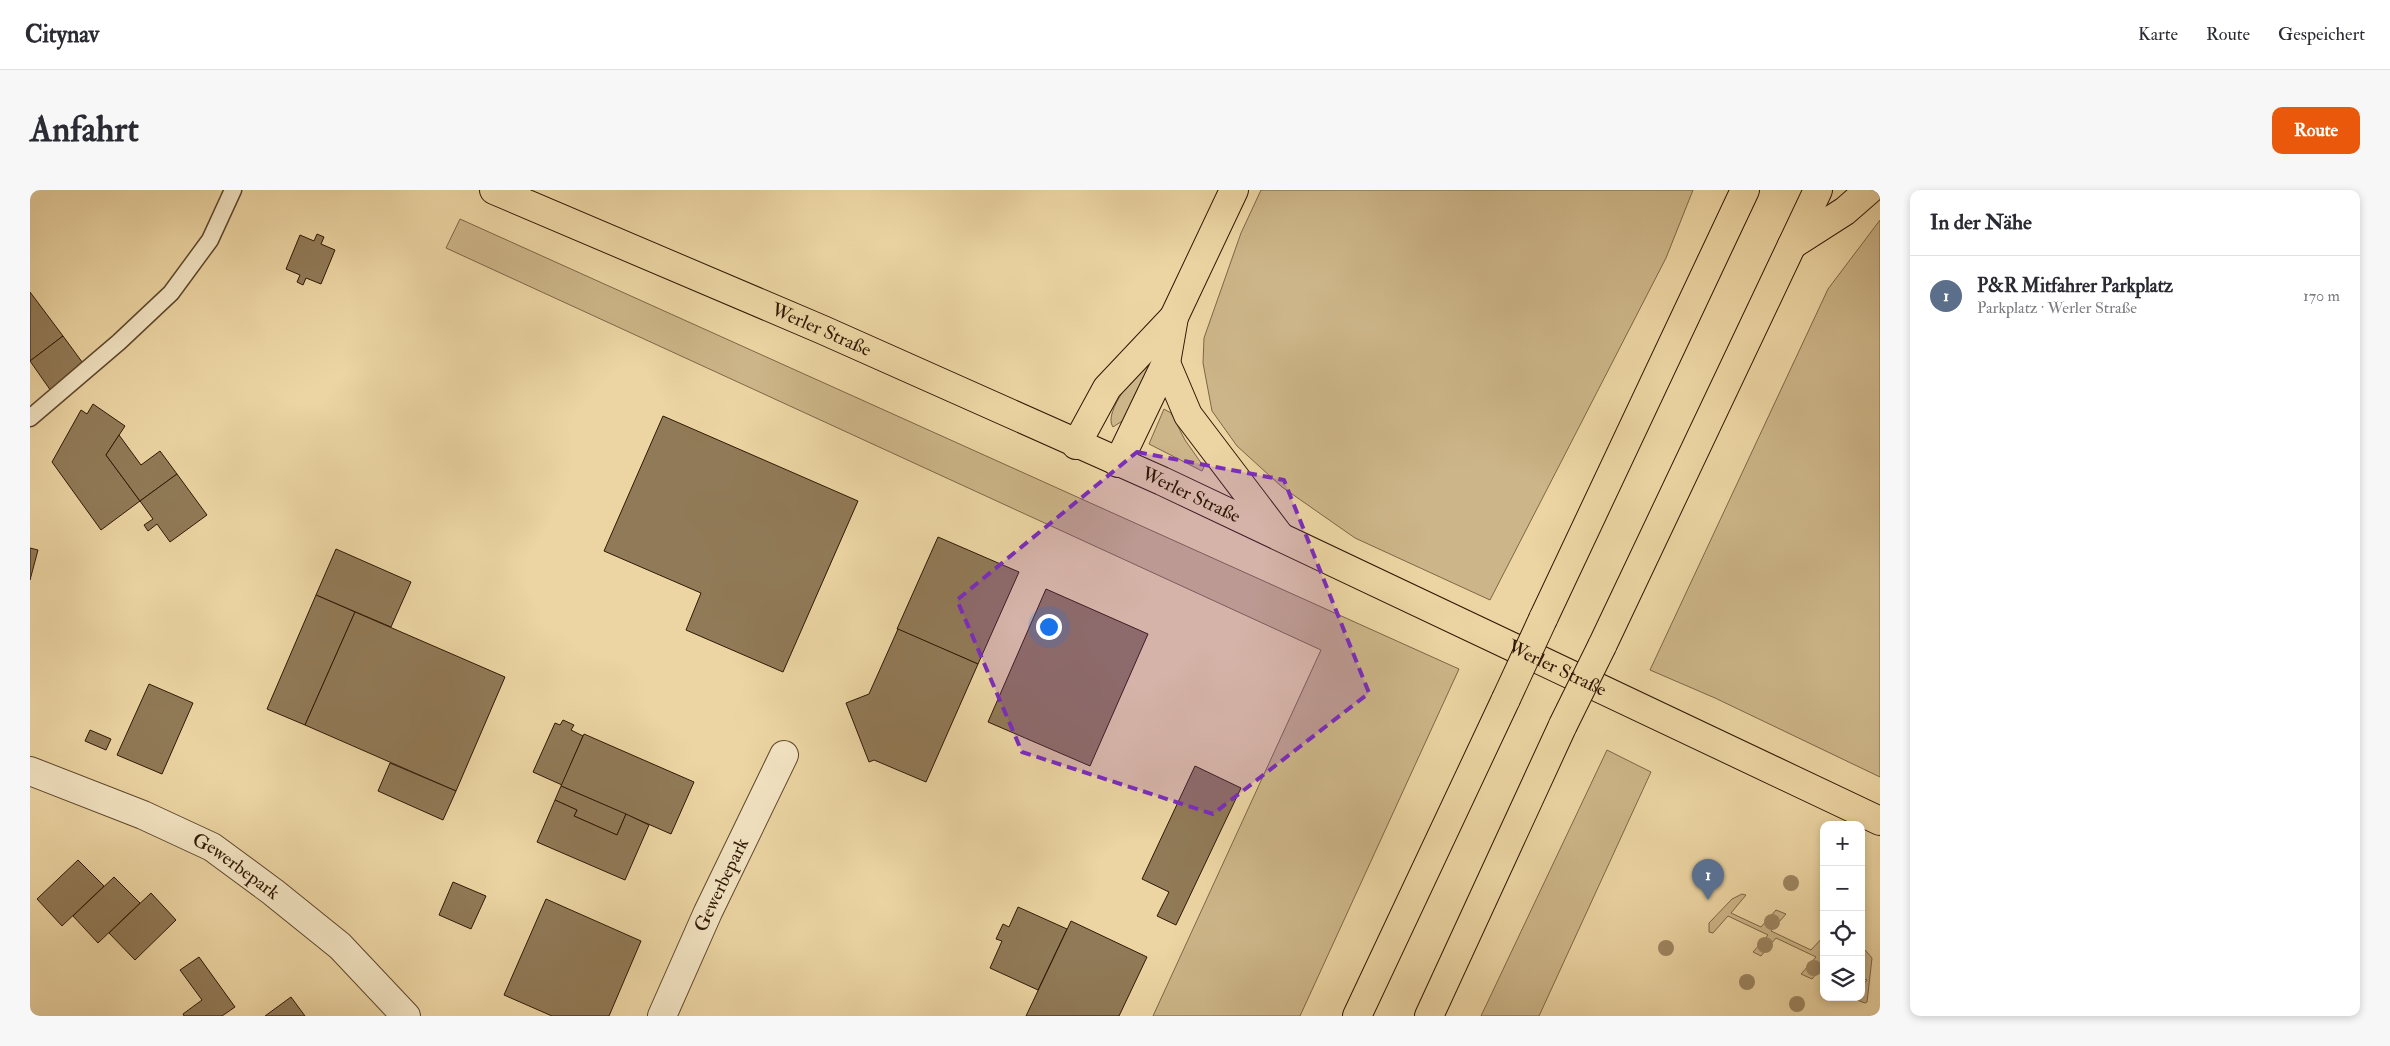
<!DOCTYPE html>
<html lang="de">
<head>
<meta charset="utf-8">
<style>
	body { margin:0; font-family:"IM FELL Double Pica",serif; background:#f7f7f7; color:#2b2b33 }
	.controls { position:absolute; right:15px; bottom:15px; display:grid; overflow:hidden; border-radius:10px; box-shadow:0 2px 8px #0003 }
	.controls button { width:45px; height:45px; display:grid; place-items:center; padding:0; border:0; border-bottom:1px solid #e1e1e2; background:#fff; color:#2b2b33; font:25px sans-serif }
	.you { position:absolute; left:1018px; top:436px; width:18px; height:18px; margin:-12px; border:4px solid #fff; border-radius:50%; background:#1a73e8; box-shadow:0 0 0 8px #1a73e833 }
	.badge { display:grid; place-items:center; width:32px; height:32px; border-radius:50%; background:#ea580c; color:#fff; font-size:16px; font-weight:700 }
	.pin { position:absolute; translate:-50% -41px; filter:drop-shadow(0 1px 2px #0008) }
	.pin::after { content:''; position:absolute; top:26px; width:18px; height:15px; background:inherit; clip-path:polygon(0 0,100% 0,50% 100%) }
	.list { margin:0; padding:0; list-style:none }
	h2 { display:flex; justify-content:space-between; align-items:center; height:65px; margin:0; padding:0 20px; font-size:21px }
	h2 small { font-size:16px; font-weight:400; color:#7c7c81 }
	.list li { display:grid; grid-template-columns:32px 1fr auto; gap:15px; align-items:center; box-sizing:border-box; height:80px; padding:0 20px; border-top:1px solid #e1e1e2 }
	.list b { display:block; font-size:19px; white-space:nowrap }
	.list p { margin:0; font-size:16px; white-space:nowrap; color:#7c7c81 }
	.list em { font-size:16px; font-style:normal; color:#7c7c81 }
	.icon { flex:none; width:28px; height:28px; fill:none; stroke:currentColor; stroke-width:2; stroke-linecap:round; stroke-linejoin:round }
	.map { position:relative; flex:none; width:1850px; height:826px; overflow:hidden; border-radius:10px }
	header { display:flex; align-items:center; gap:30px; box-sizing:border-box; height:70px; padding:0 25px; background:#fff; border-bottom:1px solid #e1e1e2 }
	header strong { font-size:24px }
	nav { display:flex; gap:28px; margin-inline-start:auto; font-size:18px }
	.intro { display:flex; align-items:center; justify-content:space-between; box-sizing:border-box; height:120px; padding:0 30px }
	h1 { margin:0; font-size:35px }
	.button { padding:12px 22px; border-radius:10px; background:#ea580c; color:#fff; font-size:18px; font-weight:700 }
	main { display:flex; gap:30px; padding:0 30px }
	aside { flex:1; background:#fff; border-radius:10px; box-shadow:0 2px 8px #0003 }
	.map>svg:first-child { display:block }
	.green { fill:#ccb588; stroke:#7e6646 }
	.building { fill:#917a57; stroke:#2f1804 }
	.lines { fill:none; stroke-linecap:round; stroke-linejoin:round }
	.service-casing { stroke:#5e472c; stroke-width:19 }
	.minor-casing { stroke:#5e472c; stroke-width:30 }
	.primary-casing { stroke:#2f1804; stroke-width:30 }
	.motorway-casing { stroke:#2f1804; stroke-width:30 }
	.service { stroke:#f3e4c3; stroke-width:16 }
	.minor { stroke:#f3e4c3; stroke-width:28 }
	.primary { stroke:#ecd5a3; stroke-width:28 }
	.motorway { stroke:#ecd5a3; stroke-width:28 }
	.motorway-bridge-casing { stroke:#2f1804; stroke-width:30; stroke-linecap:butt }
	.motorway-bridge { stroke:#ecd5a3; stroke-width:28 }
	.tree { fill:#9e8762 }
	.marked { fill:#7b2cbf; fill-opacity:0.2; stroke:#7b2cbf; stroke-width:4; stroke-dasharray:10 6; stroke-linejoin:round }
	.labels { text-anchor:middle; dominant-baseline:central; stroke-width:4.5; stroke-linejoin:round; paint-order:stroke }
	.street-label { font-size:19px; fill:#2f1804; stroke:#f3e4c3 }
</style>
</head>
<body>
<header>
<strong>Citynav</strong>
<nav><a>Karte</a><a>Route</a><a>Gespeichert</a></nav>
</header>
<div class="intro"><h1>Anfahrt</h1><a class="button">Route</a></div>
<main>
<div class="map">
<svg width="1850" height="826" viewBox="0 0 1850 826">
	<rect width="100%" height="100%" fill="#ecd5a3"/>
	<filter id="stains"><feTurbulence type="fractalNoise" baseFrequency=".004" numOctaves="4"/><feColorMatrix values="0 0 0 0 .2 0 0 0 0 .09 0 0 0 0 .02 0 0 0 .5 -.17"/></filter>
	<radialGradient id="worn" r=".72"><stop offset=".6" stop-color="#630" stop-opacity="0"/><stop offset="1" stop-color="#630" stop-opacity=".3"/></radialGradient>
	<!-- green -->
	<g class="green">
		<polygon points="1231,0 1663,0 1636,68 1460,410 1325,348 1252,297 1207,256 1182,221 1173,173 1174,148 1211,43"/>
		<polygon points="430,29 1429,479 1270,826 1123,826 1291,460 416,58"/>
		<polygon points="1850,30 1850,587 1685,508 1620,480 1798,99"/>
		<path d="M1119 167 1124 171 1097 228 1083 237C1072 222 1109 180 1119 167Z"/>
		<polygon points="1134,219 1141,223 1155,250 1174,277 1172,281 1119,254"/>
		<polygon points="1577,560 1621,582 1509,826 1451,826"/>
		<polygon points="1712,704 1716,705 1701,723 1731,737 1746,720 1756,724 1741,741 1781,760 1794,746 1794,760 1791,764 1794,766 1794,775 1782,789 1771,784 1786,767 1746,748 1731,766 1723,762 1738,745 1698,726 1683,743 1679,742 1679,733 1702,709"/>
		<polygon points="1835,760 1842,768 1837,812 1835,813 1822,808 1831,807 1831,797 1837,790 1831,788 1831,764"/>
	</g>
	<!-- building -->
	<g class="building">
		<polygon points="287,44 294,47 291,54 305,60 291,94 276,88 273,95 267,92 270,85 256,79 270,45 284,51"/>
		<polygon points="0,102 33,146 0,171"/>
		<polygon points="33,146 55,176 21,201 0,171"/>
		<polygon points="63,214 95,236 76,265 110,311 71,340 22,272 51,220 57,224"/>
		<polygon points="633,226 828,311 753,482 656,440 671,403 574,361"/>
		<polygon points="89,245 111,275 130,261 147,284 110,311 76,265"/>
		<polygon points="147,284 177,325 140,352 127,334 118,341 114,335 123,329 110,311"/>
		<polygon points="908,347 989,382 948,474 867,439"/>
		<polygon points="0,358 8,360 0,390"/>
		<polygon points="306,359 381,392 361,437 286,405"/>
		<polygon points="1016,399 1118,444 1060,576 958,532"/>
		<polygon points="286,405 325,422 275,535 237,519"/>
		<polygon points="325,422 475,487 426,601 275,535"/>
		<polygon points="868,439 948,474 896,592 844,570 839,572 816,513 839,504"/>
		<polygon points="119,494 163,513 132,584 87,565"/>
		<polygon points="533,530 544,535 541,540 553,546 532,595 503,582 525,533 530,535"/>
		<polygon points="60,540 81,549 76,560 55,551"/>
		<polygon points="554,544 664,592 641,644 531,596"/>
		<polygon points="360,573 426,601 413,630 348,601"/>
		<polygon points="1165,576 1211,598 1146,735 1127,726 1139,702 1112,689"/>
		<polygon points="531,596 596,624 587,645 544,626 547,620 525,610"/>
		<polygon points="525,610 547,620 544,626 587,645 596,624 619,635 595,690 507,652"/>
		<polygon points="48,670 74,696 32,736 7,709"/>
		<polygon points="84,687 110,713 68,753 43,726"/>
		<polygon points="423,692 456,706 441,739 409,725"/>
		<polygon points="121,703 146,730 105,770 79,743"/>
		<polygon points="516,709 611,751 579,826 522,826 474,805"/>
		<polygon points="988,717 1037,739 1008,800 960,778 972,751 966,749 973,734 979,737"/>
		<polygon points="1041,731 1117,767 1089,826 996,826"/>
		<polygon points="169,767 205,817 192,826 154,826 153,824 172,810 150,780"/>
		<polygon points="261,807 275,826 235,826"/>
	</g>
	<g class="lines">
		<!-- service casing -->
		<g class="service-casing">
			<polyline id="service" points="0,228 89,152 141,103 180,50 203,0"/>
		</g>
		<!-- minor casing -->
		<g class="minor-casing">
			<g id="minor">
				<path id="s1" d="M0 581 113 625 182 657 243 702 310 756 376 826"/>
				<path id="s2" d="M632 826 678 722 754 565"/>
			</g>
		</g>
		<!-- primary casing -->
		<g class="primary-casing">
			<g id="primary">
				<path id="s3" d="M464 0 793 140 1132 291 1850 631"/>
			</g>
		</g>
		<!-- motorway casing -->
		<g class="motorway-casing">
			<g id="motorway">
				<polyline points="1762,55 1815,21 1839,0"/>
				<polyline points="1136,173 1158,225 1249,345"/>
				<polyline points="1046,255 1077,198 1144,127"/>
				<polyline points="1088,273 1136,173 1144,127 1204,0"/>
				<polyline points="1513,429 1715,0"/>
				<polyline points="1572,456 1788,0"/>
				<polyline points="1327,826 1476,509"/>
				<polyline points="1399,826 1533,535"/>
			</g>
		</g>
		<!-- service -->
		<use href="#service" class="service"/>
		<!-- minor -->
		<use href="#minor" class="minor"/>
		<!-- primary -->
		<use href="#primary" class="primary"/>
		<!-- motorway -->
		<use href="#motorway" class="motorway"/>
		<!-- motorway-bridge casing -->
		<g class="motorway-bridge-casing">
			<g id="motorway-bridge">
				<polyline points="1476,509 1513,429"/>
				<polyline points="1533,535 1572,456"/>
			</g>
		</g>
		<!-- motorway-bridge -->
		<use href="#motorway-bridge" class="motorway-bridge"/>
	</g>
	<!-- trees -->
	<g class="tree">
		<circle cx="1761" cy="693" r="8"/>
		<circle cx="1742" cy="732" r="8"/>
		<circle cx="1735" cy="755" r="8"/>
		<circle cx="1636" cy="758" r="8"/>
		<circle cx="1784" cy="778" r="8"/>
		<circle cx="1717" cy="792" r="8"/>
		<circle cx="1767" cy="814" r="8"/>
	</g>
	<!-- marked area -->
	<path class="marked" d="M1107 262 1254 290 1339 503 1183 624 992 562 927 410Z"/>
	<g class="labels">
		<!-- street labels -->
		<g class="street-label">
			<text stroke="none"><textPath href="#s3" startOffset="356">Werler Straße</textPath></text>
			<text stroke="none"><textPath href="#s3" startOffset="761">Werler Straße</textPath></text>
			<text stroke="none"><textPath href="#s3" startOffset="1166">Werler Straße</textPath></text>
			<text stroke="none"><textPath href="#s1" startOffset="228">Gewerbepark</textPath></text>
			<text stroke="none"><textPath href="#s2" startOffset="144">Gewerbepark</textPath></text>
		</g>
	</g>
	<rect width="100%" height="100%" filter="url(#stains)"/>
	<rect width="100%" height="100%" fill="url(#worn)"/>
</svg>
<div class="controls">
<button>+</button>
<button>−</button>
<button><svg class="icon" aria-label="locate" viewBox="0 0 24 24"><circle cx="12" cy="12" r="6"/><path d="M12 2v4M12 18v4M2 12h4M18 12h4"/></svg></button>
<button><svg class="icon" aria-label="layers" viewBox="0 0 24 24"><path d="M12 4l9 5-9 5-9-5zM3 14l9 5 9-5"/></svg></button>
</div>
<div class="you"></div>
<div class="pin badge" style="left:1678px;top:710px;background:#5c6f8a">1</div>
</div>
<aside>
<h2>In der Nähe<small></small></h2>
<ul class="list">
<li><span class="badge" style="background:#5c6f8a">1</span><div><b>P&amp;R Mitfahrer Parkplatz</b><p>Parkplatz · Werler Straße</p></div><em>170 m</em></li>
</ul>
</aside>
</main>
</body>
</html>
